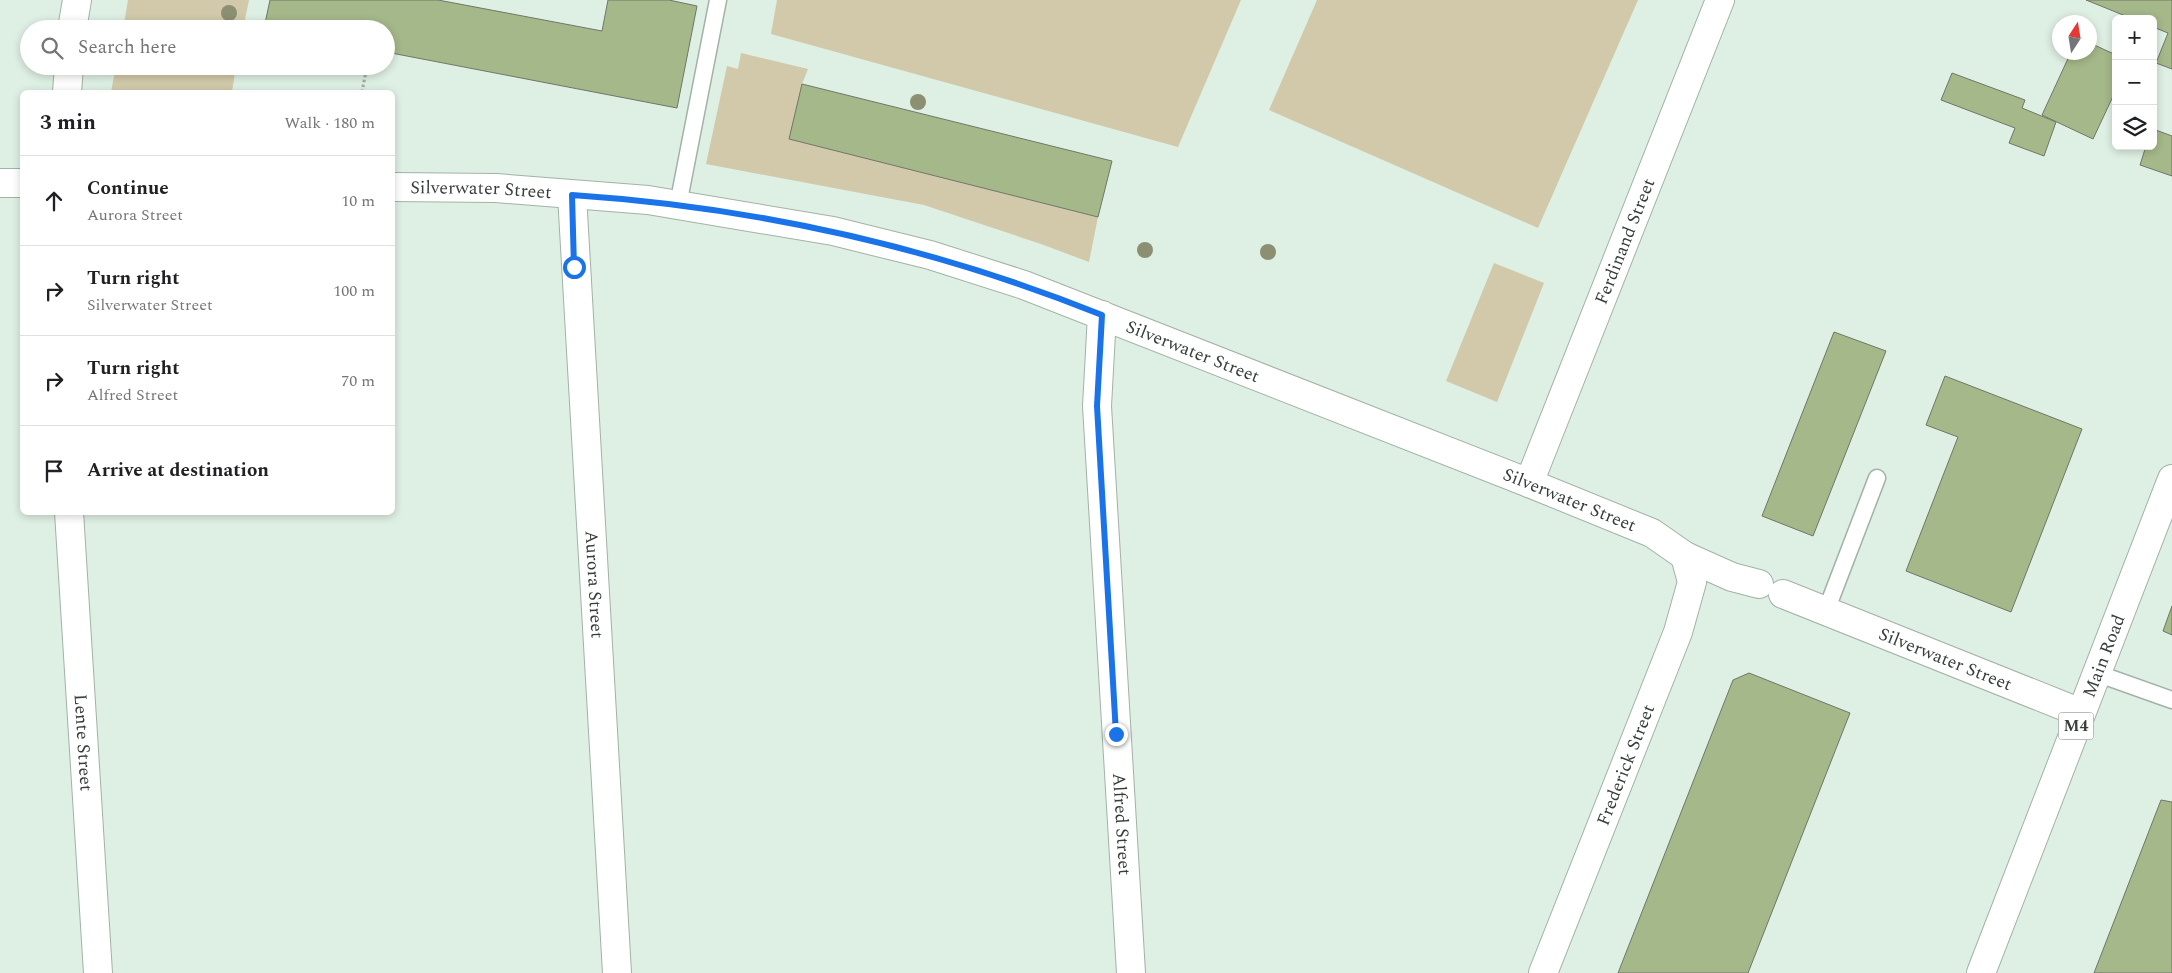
<!DOCTYPE html>
<html lang="en">
<head>
<meta charset="utf-8">
<style>
	body { margin:0; font-family:Spectral,serif; background:#f2f2f2; color:#202124 }
	.controls { position:absolute; right:15px; top:15px; display:grid; overflow:hidden; border-radius:8px; box-shadow:0 2px 8px #0003 }
	.controls button { width:45px; height:45px; display:grid; place-items:center; padding:0; border:0; border-bottom:1px solid #e0e0e0; background:#fff; color:#202124; font:25px sans-serif }
	.compass { position:absolute; left:2052px; top:15px; width:45px; height:45px; border-radius:50%; background:#fff; box-shadow:0 2px 8px #0003; rotate:12deg }
	.stop { position:absolute; width:15px; height:15px; margin:-11px; border:4px solid #1a73e8; border-radius:50%; background:#fff }
	.stop.end { background:#1a73e8; border-color:#fff; box-shadow:0 1px 5px #0008 }
	.list { margin:0; padding:0; list-style:none }
	h2 { display:flex; justify-content:space-between; align-items:center; height:65px; margin:0; padding:0 20px; font-size:21px }
	h2 small { font-size:16px; font-weight:400; color:#757577 }
	.list li { display:grid; grid-template-columns:32px 1fr auto; gap:15px; align-items:center; box-sizing:border-box; height:90px; padding:0 20px; border-top:1px solid #e0e0e0 }
	.list b { display:block; font-size:19px; white-space:nowrap }
	.list p { margin:0; font-size:16px; white-space:nowrap; color:#757577 }
	.list em { font-size:16px; font-style:normal; color:#757577 }
	.icon { flex:none; width:28px; height:28px; fill:none; stroke:currentColor; stroke-width:2; stroke-linecap:round; stroke-linejoin:round }
	.map { position:relative; flex:none; width:2172px; height:973px; overflow:hidden }
	.search { position:absolute; background:#fff; box-shadow:0 2px 8px #0003; left:20px; top:20px; width:375px; height:55px; display:flex; align-items:center; gap:12px; box-sizing:border-box; padding:0 18px; border-radius:28px; color:#757577; font-size:19px }
	.panel { position:absolute; background:#fff; box-shadow:0 2px 8px #0003; left:20px; top:90px; width:375px; height:425px; border-radius:8px }
	.map>svg:first-child { display:block }
	.green { fill:#d1c9aa }
	.building { fill:#a5b889; stroke:#707668 }
	.lines { fill:none; stroke-linecap:round; stroke-linejoin:round }
	.service-casing { stroke:#a2b2a7; stroke-width:19 }
	.minor-casing { stroke:#a2b2a7; stroke-width:30 }
	.primary-casing { stroke:#a2b2a7; stroke-width:30 }
	.path { stroke:#a0ada4; stroke-width:3; stroke-dasharray:2.5 2.5; stroke-linecap:butt }
	.service { stroke:#fff; stroke-width:16 }
	.minor { stroke:#fff; stroke-width:28 }
	.primary { stroke:#fff; stroke-width:28 }
	.tree { fill:#8d8f73 }
	.route { stroke:#1a73e8; stroke-width:6 }
	.labels { text-anchor:middle; dominant-baseline:central; stroke-width:4; stroke-linejoin:round; paint-order:stroke }
	.shield { fill:#fff; stroke:#737874; stroke-width:1 }
	.shield-label { font-size:16px; font-weight:bold; fill:#373e39 }
	.street-label { font-size:18px; fill:#373e39; stroke:#fff }
</style>
</head>
<body>
<div class="map">
<svg width="2172" height="973" viewBox="0 0 2172 973">
	<rect width="100%" height="100%" fill="#deefe3"/>
	<!-- green -->
	<g class="green">
		<polygon points="128,0 249,0 243,29 123,29"/>
		<polygon points="777,0 1241,0 1178,147 771,34"/>
		<polygon points="1317,0 1638,0 1538,228 1269,110"/>
		<polygon points="741,53 808,69 802,84 789,139 1098,217 1089,262 1041,244 924,205 706,164 727,66 738,69"/>
		<polygon points="116,66 236,66 232,92 111,92"/>
		<polygon points="1494,263 1544,283 1497,402 1446,381"/>
	</g>
	<!-- building -->
	<g class="building">
		<polygon points="270,0 438,0 602,31 608,0 669,0 697,6 677,108 386,52 386,29 264,28"/>
		<polygon points="2086,0 2172,0 2172,69 2156,63 2168,33 2153,27 2153,19 2133,19"/>
		<polygon points="2090,43 2116,55 2116,90 2093,139 2042,115 2071,52 2090,52"/>
		<polygon points="1952,73 2025,100 2022,108 2056,122 2044,156 2009,143 2015,128 1941,100"/>
		<polygon points="802,84 1112,161 1098,217 789,139"/>
		<polygon points="2153,129 2172,136 2172,176 2140,165 2146,146 2153,146"/>
		<polygon points="1834,332 1886,351 1813,536 1762,516"/>
		<polygon points="1945,376 2082,429 2011,612 1906,571 1958,437 1926,425"/>
		<polygon points="2172,606 2172,635 2163,631"/>
		<polygon points="1749,673 1850,713 1748,973 1618,973 1733,680"/>
		<polygon points="2161,800 2172,802 2172,973 2094,973"/>
	</g>
	<g class="lines">
		<!-- service casing -->
		<g class="service-casing">
			<g id="service">
				<polyline points="678,205 718,0"/>
				<polyline points="1826,611 1877,478"/>
				<polyline points="2096,673 2172,700"/>
			</g>
		</g>
		<!-- minor casing -->
		<g class="minor-casing">
			<g id="minor">
				<polyline points="72,29 77,0"/>
				<polyline points="67,92 69,66"/>
				<polyline points="0,183 22,183"/>
				<path id="s1" d="M392 187 496 188 648 200 833 231 930 255 1024 285 1529 483 1652 533 1685 556 1732 577 1759 584"/>
				<path id="s2" d="M572 195 617 973"/>
				<path id="s3" d="M1102 315 1097 406 1131 973"/>
				<path id="s4" d="M1529 483 1720 0"/>
				<path id="s5" d="M69 512 98 973"/>
				<path id="s6" d="M1783 594 2081 713"/>
				<path id="s7" d="M1543 973 1678 632 1692 582 1685 556"/>
			</g>
		</g>
		<!-- primary casing -->
		<g class="primary-casing">
			<g id="primary">
				<path id="s8" d="M1981 973 2172 479"/>
			</g>
		</g>
		<!-- path -->
		<polyline class="path" points="362,92 367,66"/>
		<!-- service -->
		<use href="#service" class="service"/>
		<!-- minor -->
		<use href="#minor" class="minor"/>
		<!-- primary -->
		<use href="#primary" class="primary"/>
	</g>
	<!-- trees -->
	<g class="tree">
		<circle cx="229" cy="13" r="8"/>
		<circle cx="918" cy="102" r="8"/>
		<circle cx="1145" cy="250" r="8"/>
		<circle cx="1268" cy="252" r="8"/>
	</g>
	<g class="lines">
		<!-- route -->
		<path class="route" d="M574 267 572 195C753 207 933 247 1102 315L1097 406 1116 734"/>
	</g>
	<g class="labels">
		<!-- shield labels -->
		<rect class="shield" x="2058.5" y="712.5" width="35" height="27" rx="4"/>
		<g class="shield-label">
			<text x="2076" y="726">M4</text>
		</g>
		<!-- street labels -->
		<g class="street-label">
			<text stroke="none"><textPath href="#s1" startOffset="89">Silverwater Street</textPath></text>
			<text stroke="none"><textPath href="#s4" startOffset="260">Ferdinand Street</textPath></text>
			<text stroke="none"><textPath href="#s1" startOffset="824">Silverwater Street</textPath></text>
			<text stroke="none"><textPath href="#s1" startOffset="1229">Silverwater Street</textPath></text>
			<text stroke="none"><textPath href="#s2" startOffset="390">Aurora Street</textPath></text>
			<text stroke="none"><textPath href="#s8" startOffset="340">Main Road</textPath></text>
			<text stroke="none"><textPath href="#s6" startOffset="175">Silverwater Street</textPath></text>
			<text stroke="none"><textPath href="#s5" startOffset="231">Lente Street</textPath></text>
			<text stroke="none"><textPath href="#s7" startOffset="224">Frederick Street</textPath></text>
			<text stroke="none"><textPath href="#s3" startOffset="510">Alfred Street</textPath></text>
		</g>
	</g>
</svg>
<div class="controls">
<button>+</button>
<button>−</button>
<button><svg class="icon" aria-label="layers" viewBox="0 0 24 24"><path d="M12 4l9 5-9 5-9-5zM3 14l9 5 9-5"/></svg></button>
</div>
<svg class="compass" viewBox="-18 -18 36 36"><path d="M0-13l5 13h-10z" fill="#e53935"/><path d="M0 13l5-13h-10z" fill="#757577"/></svg>
<div class="stop" style="left:574px;top:267px"></div>
<div class="stop end" style="left:1116px;top:734px"></div>
<div class="search"><svg class="icon" aria-label="search" viewBox="0 0 24 24"><circle cx="10" cy="10" r="6"/><path d="M15 15l6 6"/></svg>Search here</div>
<section class="panel">
<h2>3 min<small>Walk · 180 m</small></h2>
<ul class="list">
<li><svg class="icon" aria-label="ahead" viewBox="0 0 24 24"><path d="M12 20V5M6 11l6-6 6 6"/></svg><div><b>Continue</b><p>Aurora Street</p></div><em>10 m</em></li>
<li><svg class="icon" aria-label="right" viewBox="0 0 24 24"><path d="M7 20v-9h11M14 6l5 5-5 5"/></svg><div><b>Turn right</b><p>Silverwater Street</p></div><em>100 m</em></li>
<li><svg class="icon" aria-label="right" viewBox="0 0 24 24"><path d="M7 20v-9h11M14 6l5 5-5 5"/></svg><div><b>Turn right</b><p>Alfred Street</p></div><em>70 m</em></li>
<li><svg class="icon" aria-label="arrive" viewBox="0 0 24 24"><path d="M6 21V4h12l-3 4 3 4H6"/></svg><div><b>Arrive at destination</b></div></li>
</ul>
</section>
</div>
</body>
</html>
